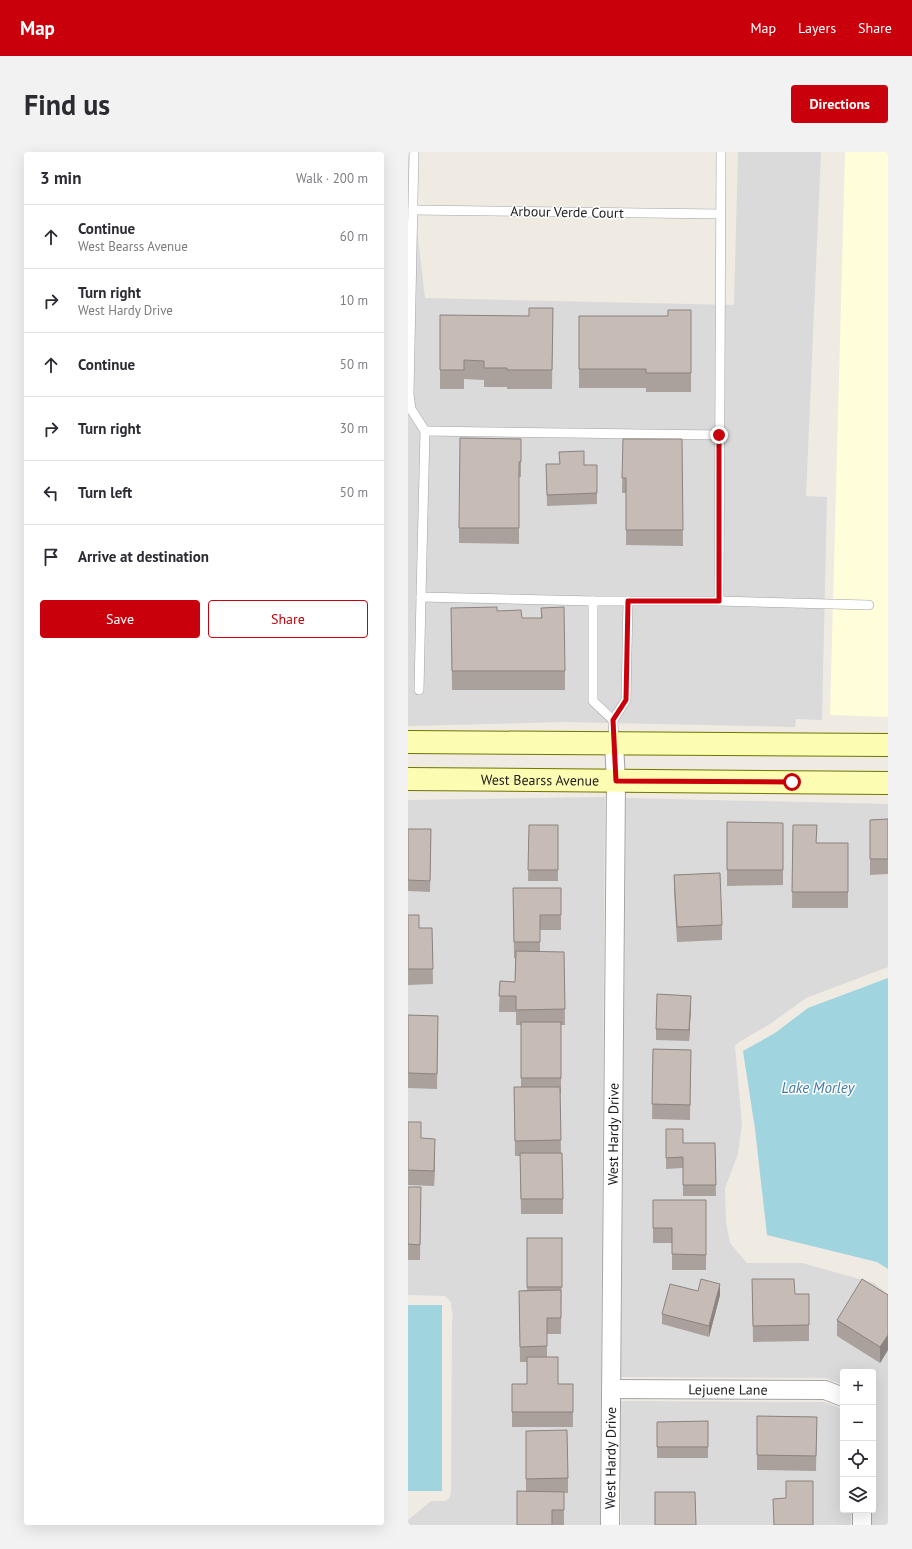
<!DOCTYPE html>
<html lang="en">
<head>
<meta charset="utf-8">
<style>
	body { margin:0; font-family:"PT Sans",sans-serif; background:#f2f2f3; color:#2b2b33 }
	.controls { position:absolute; right:12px; bottom:12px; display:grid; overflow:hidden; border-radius:4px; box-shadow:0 4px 16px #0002 }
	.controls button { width:36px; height:36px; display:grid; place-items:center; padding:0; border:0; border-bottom:1px solid #e1e1e2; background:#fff; color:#2b2b33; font:20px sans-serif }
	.stop { position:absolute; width:12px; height:12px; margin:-9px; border:3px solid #c9000b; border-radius:50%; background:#fff }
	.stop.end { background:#c9000b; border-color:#fff; box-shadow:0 1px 4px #0008 }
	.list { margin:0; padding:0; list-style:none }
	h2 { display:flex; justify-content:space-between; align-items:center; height:52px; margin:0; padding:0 16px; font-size:17px }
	h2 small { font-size:13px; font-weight:400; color:#7c7c81 }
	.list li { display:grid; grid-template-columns:26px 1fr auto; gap:12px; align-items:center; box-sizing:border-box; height:64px; padding:0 16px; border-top:1px solid #e1e1e2 }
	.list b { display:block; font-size:15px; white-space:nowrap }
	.list p { margin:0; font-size:13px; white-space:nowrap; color:#7c7c81 }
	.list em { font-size:13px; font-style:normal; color:#7c7c81 }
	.actions { display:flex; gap:8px; padding:12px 16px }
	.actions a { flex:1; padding:9px 0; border:1px solid #c9000b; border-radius:4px; text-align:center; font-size:14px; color:#c9000b }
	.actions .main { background:#c9000b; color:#fff }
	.icon { flex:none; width:22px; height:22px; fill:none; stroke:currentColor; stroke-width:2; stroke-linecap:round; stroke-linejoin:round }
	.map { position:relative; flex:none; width:480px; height:1373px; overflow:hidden; border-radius:4px }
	header { display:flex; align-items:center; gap:24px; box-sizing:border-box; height:56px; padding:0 20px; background:#c9000b; color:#fff }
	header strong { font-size:19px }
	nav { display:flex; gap:22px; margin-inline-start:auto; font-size:14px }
	.intro { display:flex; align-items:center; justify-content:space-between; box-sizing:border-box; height:96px; padding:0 24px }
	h1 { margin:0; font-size:28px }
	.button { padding:10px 18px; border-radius:4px; background:#c9000b; color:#fff; font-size:14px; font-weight:700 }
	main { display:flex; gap:24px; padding:0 24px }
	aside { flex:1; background:#fff; border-radius:4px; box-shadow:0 4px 16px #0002 }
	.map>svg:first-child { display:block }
	.residential { fill:#dbdada }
	.education { fill:#fffdda }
	.water { fill:#a0d4df }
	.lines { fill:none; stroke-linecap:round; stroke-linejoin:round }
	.lane-casing { stroke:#a4a4a4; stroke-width:10 }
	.street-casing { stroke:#a4a4a4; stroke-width:20 }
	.secondary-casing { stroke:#717700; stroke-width:24 }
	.lane { stroke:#fff; stroke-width:9 }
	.street { stroke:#fff; stroke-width:18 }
	.secondary { stroke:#fcfcb2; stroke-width:22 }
	.wall { fill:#aaa19c }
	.shaded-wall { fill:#8b837f }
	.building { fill:#c6bbb5; stroke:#8b837f }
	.route { stroke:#c9000b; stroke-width:5 }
	.labels { text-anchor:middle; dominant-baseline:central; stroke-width:3; stroke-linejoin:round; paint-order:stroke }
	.street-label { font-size:14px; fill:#1d1d1d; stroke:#fff }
	.water-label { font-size:15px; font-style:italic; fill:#427aa8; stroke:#fff }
</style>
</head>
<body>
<header>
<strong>Map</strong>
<nav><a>Map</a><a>Layers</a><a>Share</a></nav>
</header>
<div class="intro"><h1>Find us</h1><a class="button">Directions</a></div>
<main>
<aside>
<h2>3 min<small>Walk · 200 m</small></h2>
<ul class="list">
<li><svg class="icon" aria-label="ahead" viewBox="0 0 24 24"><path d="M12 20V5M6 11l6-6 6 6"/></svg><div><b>Continue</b><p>West Bearss Avenue</p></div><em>60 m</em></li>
<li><svg class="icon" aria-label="right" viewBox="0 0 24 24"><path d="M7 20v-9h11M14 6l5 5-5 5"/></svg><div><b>Turn right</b><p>West Hardy Drive</p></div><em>10 m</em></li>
<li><svg class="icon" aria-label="ahead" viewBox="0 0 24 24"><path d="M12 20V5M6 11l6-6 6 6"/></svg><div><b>Continue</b></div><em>50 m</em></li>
<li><svg class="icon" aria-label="right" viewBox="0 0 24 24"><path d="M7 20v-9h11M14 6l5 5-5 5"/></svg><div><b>Turn right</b></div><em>30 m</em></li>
<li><svg class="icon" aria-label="left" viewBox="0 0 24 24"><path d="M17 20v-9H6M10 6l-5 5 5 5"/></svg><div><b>Turn left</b></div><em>50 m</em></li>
<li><svg class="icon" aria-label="arrive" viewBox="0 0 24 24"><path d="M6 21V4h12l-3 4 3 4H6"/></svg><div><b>Arrive at destination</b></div></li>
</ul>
<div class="actions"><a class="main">Save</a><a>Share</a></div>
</aside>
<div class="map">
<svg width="480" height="1373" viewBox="0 0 480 1373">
	<rect width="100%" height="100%" fill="#efeae2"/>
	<!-- residential -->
	<g class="residential">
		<polygon points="0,0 17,146 326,153 330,0 413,0 398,344 419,345 414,568 388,567 387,575 156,570 0,574"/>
		<polygon points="197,645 192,1373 0,1373 0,1368 23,1349 38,1349 42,1345 43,1339 44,1170 45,1161 44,1161 43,1150 37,1144 0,1143 0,648"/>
		<polygon points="218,646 480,652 480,815 398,846 362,872 331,890 327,894 334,972 330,1002 317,1036 318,1070 322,1091 339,1111 394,1111 466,1131 480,1142 480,1373 464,1373 465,1220 435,1220 435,1233 417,1226 213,1225"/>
		<polygon points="213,1249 416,1250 434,1257 435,1358 443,1358 443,1373 213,1373"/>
	</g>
	<!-- education -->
	<polygon class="education" points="437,0 480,0 480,565 422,563"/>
	<!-- water -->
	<g class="water">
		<polygon points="480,826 480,1117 469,1110 359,1083 347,977 335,899 367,881 400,856"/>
		<rect x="0" y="1153" width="34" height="186"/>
	</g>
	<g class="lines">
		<!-- lane casing -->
		<g class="lane-casing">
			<g id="lane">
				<polyline points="6,0 1,242 3,257 17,279 13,445 185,449 311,449 313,0"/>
				<polyline points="5,58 312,62"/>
				<polyline points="17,279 311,283"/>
				<polyline points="185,449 185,549 205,568"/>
				<polyline points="311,449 461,453"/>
				<polyline points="11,538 13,445"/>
				<polyline points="206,592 205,568 218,548 220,449"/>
			</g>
		</g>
		<!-- street casing -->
		<g class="street-casing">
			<g id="street">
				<path id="s1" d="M203 1237 417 1238 435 1245"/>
				<path id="s2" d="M202 1373 208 629 206 592"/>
				<polyline points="454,1373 454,1358"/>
			</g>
		</g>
		<!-- secondary casing -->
		<g class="secondary-casing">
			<g id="secondary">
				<polyline points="0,590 480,593"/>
				<path id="s3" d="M0 627 480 631"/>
			</g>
		</g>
		<!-- lane -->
		<use href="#lane" class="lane"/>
		<!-- street -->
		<use href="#street" class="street"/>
		<!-- secondary -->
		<use href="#secondary" class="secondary"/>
	</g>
	<!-- wall -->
	<g class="wall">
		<polygon points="145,156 144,237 99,237 99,235 76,235 76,228 56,227 56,237 32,237 32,163 121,164"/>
		<polygon points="283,158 283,240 238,240 238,236 171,236 171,164 260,164"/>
		<polygon points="113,287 113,325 111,325 111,392 51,391 51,376"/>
		<polygon points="215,287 274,287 275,394 218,393 218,341 214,341"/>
		<polygon points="138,312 176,313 189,313 189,352 139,354"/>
		<polygon points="43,456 89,459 114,466 133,466 133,456 157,519 157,538 44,538"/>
		<polygon points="480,667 480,722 462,723 462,668"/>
		<polygon points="319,670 375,671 375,733 319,734"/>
		<polygon points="121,673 150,673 150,729 120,729"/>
		<polygon points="385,673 409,691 440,691 440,756 384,756"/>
		<polygon points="0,677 23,677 22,740 0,739"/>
		<polygon points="266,723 314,773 314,788 269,790 266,739"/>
		<polygon points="105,736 153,736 153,778 132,778 132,800 156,800 157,873 153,873 153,942 152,942 153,1001 155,1047 155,1062 113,1062 112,1004 107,1004 106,935 113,935 113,873 108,873 108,860 91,860 92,829 107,830 107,806 106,806"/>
		<polygon points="0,763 11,776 24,776 25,832 0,833"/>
		<polygon points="283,855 281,889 248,888 248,877"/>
		<polygon points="0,863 30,864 29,937 0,936"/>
		<polygon points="245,897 283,898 282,968 244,967"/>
		<polygon points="0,970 27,1002 26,1034 0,1033"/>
		<polygon points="258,977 275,991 307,991 308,1044 275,1044 275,1016 258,1017"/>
		<polygon points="0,1035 13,1035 12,1108 0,1108"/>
		<polygon points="245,1048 298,1048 298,1118 264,1118 264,1091 245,1091"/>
		<polygon points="119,1086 154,1086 153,1182 139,1182 139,1205 150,1232 165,1232 165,1275 104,1275 104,1232 119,1232 119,1210 112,1210 111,1139 119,1138"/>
		<polygon points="344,1127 387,1142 401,1142 401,1189 345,1190"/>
		<polygon points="290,1139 312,1143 301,1185 254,1172 254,1162"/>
		<polygon points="480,1143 480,1198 472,1211 429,1184 429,1168"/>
		<polygon points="349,1264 409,1265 408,1319 349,1318"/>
		<polygon points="300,1269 300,1306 249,1306 249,1270"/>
		<polygon points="118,1279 160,1326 160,1341 156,1341 156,1373 109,1373 118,1340"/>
	</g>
	<!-- shaded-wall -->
	<g class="shaded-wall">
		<polygon points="283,844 283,855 281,889 281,878"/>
		<polygon points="27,987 27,1002 26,1034 26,1019"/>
		<polygon points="312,1132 312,1143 301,1185 301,1174"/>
		<polygon points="480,1183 480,1198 472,1211 472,1195"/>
	</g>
	<!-- building -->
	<g class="building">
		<polygon points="121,156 145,156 144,218 99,218 99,216 76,216 76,209 56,208 56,218 32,218 32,163 121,164"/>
		<polygon points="260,158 283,158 283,221 238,221 238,217 171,217 171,164 260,164"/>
		<polygon points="52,286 113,287 113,310 111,310 111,376 51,376"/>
		<polygon points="215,287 274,287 275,378 218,378 218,326 214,326"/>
		<polygon points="176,299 176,313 189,313 189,341 139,343 138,312 152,312 151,300"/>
		<polygon points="89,455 89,459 113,458 114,466 134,466 133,456 156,455 157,519 44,519 43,456"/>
		<polygon points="480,667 480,707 462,707 462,668"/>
		<polygon points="319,670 375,671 375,718 319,718"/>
		<polygon points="121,673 150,673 150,718 120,718"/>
		<polygon points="385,673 409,673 408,691 440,691 440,740 384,740"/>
		<polygon points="0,677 23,677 22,729 0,728"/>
		<polygon points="312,721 314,773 269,775 266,723"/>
		<polygon points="105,736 153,736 153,763 132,763 132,790 106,790"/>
		<polygon points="0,763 11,763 11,776 24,776 25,817 0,817"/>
		<polygon points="108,799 156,800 157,857 108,858 108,844 91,844 92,829 107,830"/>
		<polygon points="249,842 283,844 281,878 248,877"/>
		<polygon points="0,863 30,864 29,922 0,921"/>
		<rect x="113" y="870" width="40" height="56"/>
		<polygon points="245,897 283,898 282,953 244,952"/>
		<polygon points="106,935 152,935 153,988 107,989"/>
		<polygon points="0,970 13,970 13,986 27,987 26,1019 0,1018"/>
		<polygon points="258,977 275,977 275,991 307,991 308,1033 275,1033 275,1005 258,1006"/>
		<polygon points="112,1001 154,1001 155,1047 113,1047"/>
		<polygon points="0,1035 13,1035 12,1093 0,1092"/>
		<polygon points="245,1048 298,1048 298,1103 264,1102 264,1076 245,1076"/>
		<rect x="119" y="1086" width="35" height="49"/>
		<polygon points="293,1127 312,1132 301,1174 254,1162 262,1132 290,1139"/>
		<polygon points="344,1127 386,1127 387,1142 401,1142 401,1173 345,1174"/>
		<polygon points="454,1127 480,1143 480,1183 472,1195 429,1168"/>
		<polygon points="153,1138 153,1166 139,1166 139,1194 112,1195 111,1139"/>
		<polygon points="119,1205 150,1205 150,1232 165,1232 165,1260 104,1260 104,1232 119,1232"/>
		<polygon points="349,1264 409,1265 408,1304 349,1303"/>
		<polygon points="300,1269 300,1295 249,1295 249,1270"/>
		<polygon points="159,1278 160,1326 118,1327 118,1279"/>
		<polygon points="378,1329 405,1329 405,1373 366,1373 365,1347 378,1346"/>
		<polygon points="109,1339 156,1340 156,1358 144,1358 144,1373 109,1373"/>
		<polygon points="247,1340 287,1340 288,1373 247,1373"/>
	</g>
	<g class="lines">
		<!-- route -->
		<polyline class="route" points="311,283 311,449 220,449 218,548 205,568 208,629 384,630"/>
	</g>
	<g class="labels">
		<!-- street labels -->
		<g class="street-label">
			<text transform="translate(159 60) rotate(1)">Arbour Verde Court</text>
			<text stroke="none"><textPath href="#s3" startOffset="132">West Bearss Avenue</textPath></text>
			<text stroke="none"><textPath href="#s2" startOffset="391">West Hardy Drive</textPath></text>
			<text stroke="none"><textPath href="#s1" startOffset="117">Lejuene Lane</textPath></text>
			<text stroke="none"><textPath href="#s2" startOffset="67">West Hardy Drive</textPath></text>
		</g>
		<!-- water labels -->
		<g class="water-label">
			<text x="410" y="935">Lake Morley</text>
		</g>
	</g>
</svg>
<div class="controls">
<button>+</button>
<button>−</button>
<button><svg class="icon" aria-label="locate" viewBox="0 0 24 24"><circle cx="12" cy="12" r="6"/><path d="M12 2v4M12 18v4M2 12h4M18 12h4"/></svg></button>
<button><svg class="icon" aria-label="layers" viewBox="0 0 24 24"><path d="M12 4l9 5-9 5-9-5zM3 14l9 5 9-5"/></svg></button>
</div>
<div class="stop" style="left:384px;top:630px"></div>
<div class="stop end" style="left:311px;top:283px"></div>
</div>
</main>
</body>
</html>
